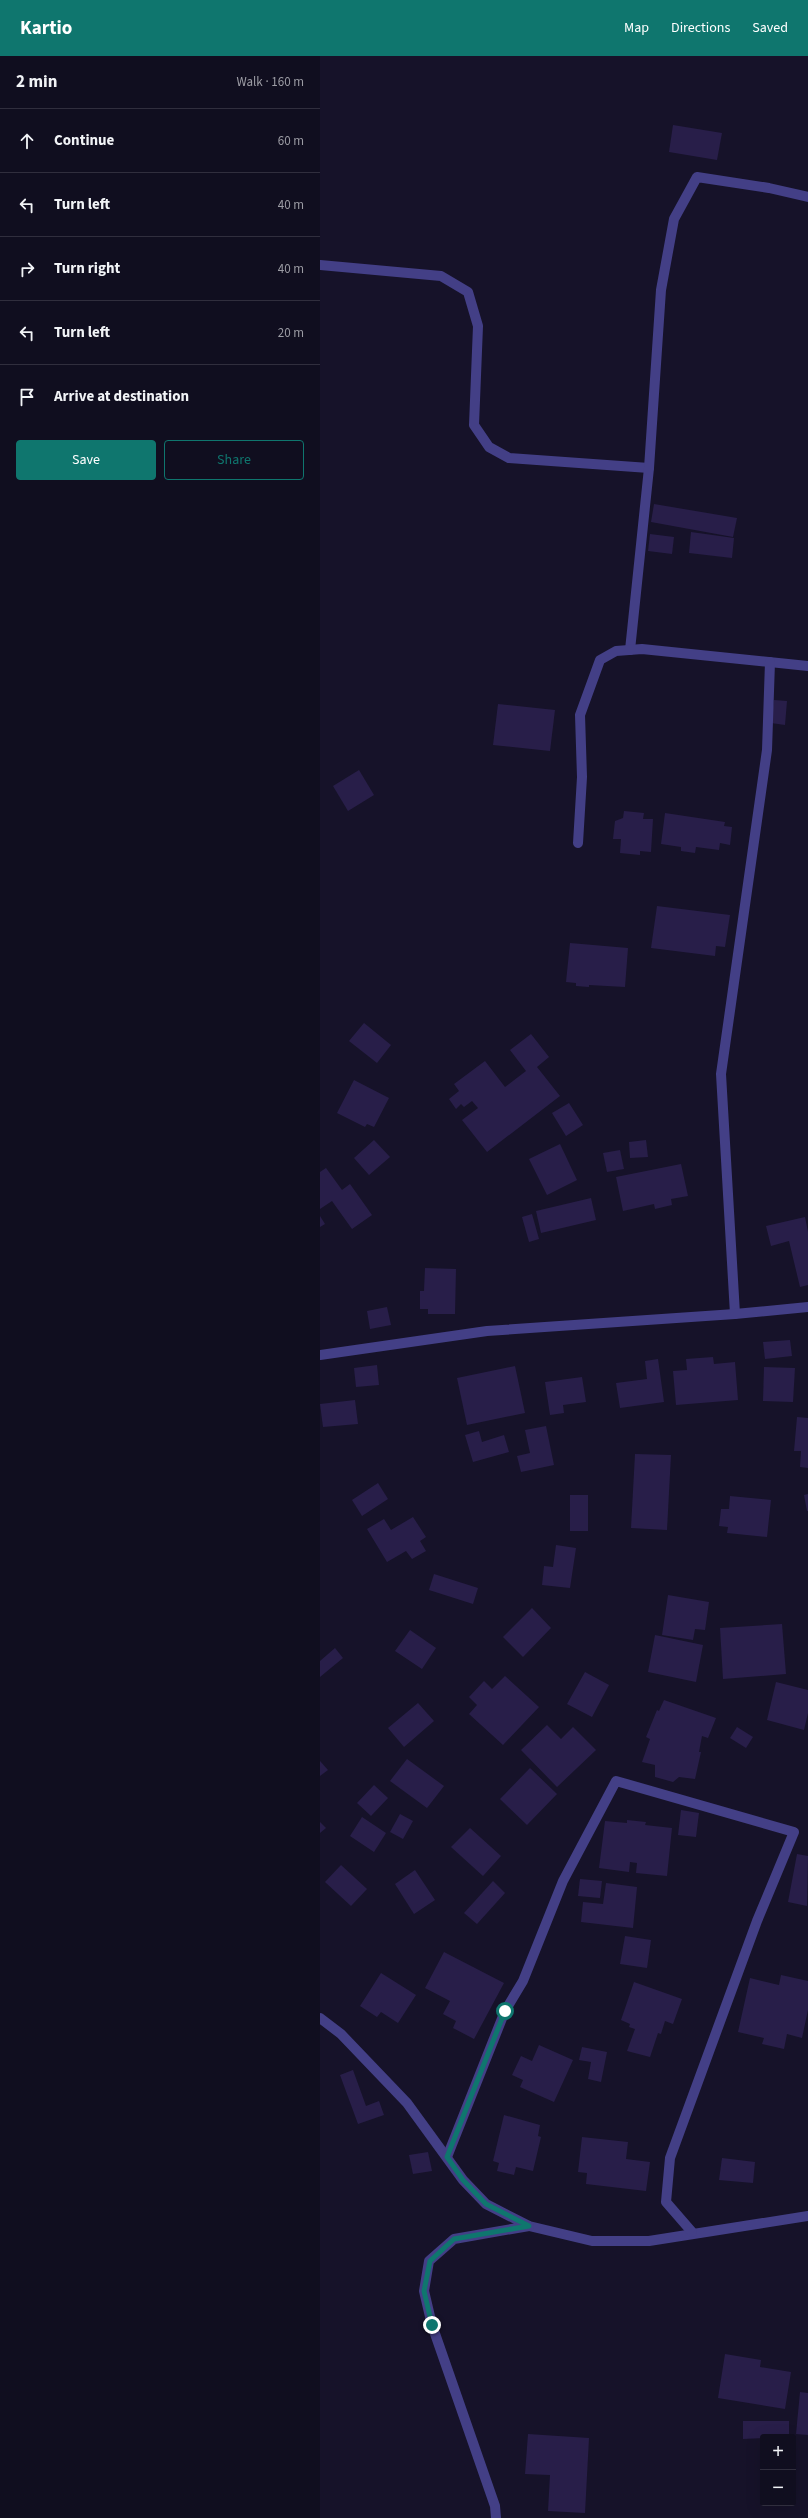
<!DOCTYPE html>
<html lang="en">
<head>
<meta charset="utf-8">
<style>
	body { margin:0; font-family:"Source Sans 3",sans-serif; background:#191728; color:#f1f3f6 }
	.controls { position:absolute; right:12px; bottom:12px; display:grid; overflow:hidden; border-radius:4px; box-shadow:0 4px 16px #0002 }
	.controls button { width:36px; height:36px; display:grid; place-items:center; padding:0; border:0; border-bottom:1px solid #302e3d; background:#100e1f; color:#f1f3f6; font:20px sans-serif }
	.stop { position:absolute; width:12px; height:12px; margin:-9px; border:3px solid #0f766e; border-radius:50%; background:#fff }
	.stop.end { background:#0f766e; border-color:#fff; box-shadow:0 1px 4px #0008 }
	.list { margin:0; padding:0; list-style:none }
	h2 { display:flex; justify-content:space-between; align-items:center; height:52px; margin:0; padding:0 16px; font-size:17px }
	h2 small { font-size:13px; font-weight:400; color:#9c9ca4 }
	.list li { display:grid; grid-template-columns:26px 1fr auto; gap:12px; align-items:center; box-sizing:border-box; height:64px; padding:0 16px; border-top:1px solid #302e3d }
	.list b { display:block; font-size:15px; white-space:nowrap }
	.list em { font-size:13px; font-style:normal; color:#9c9ca4 }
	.actions { display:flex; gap:8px; padding:12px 16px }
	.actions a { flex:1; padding:9px 0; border:1px solid #0f766e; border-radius:4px; text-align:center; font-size:14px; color:#0f766e }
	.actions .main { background:#0f766e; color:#fff }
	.icon { flex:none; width:22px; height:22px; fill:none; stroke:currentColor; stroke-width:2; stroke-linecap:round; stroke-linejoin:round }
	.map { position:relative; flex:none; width:488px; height:2462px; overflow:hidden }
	header { display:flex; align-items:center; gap:24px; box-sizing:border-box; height:56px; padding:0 20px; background:#0f766e; color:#fff }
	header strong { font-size:19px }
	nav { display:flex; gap:22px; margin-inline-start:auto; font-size:14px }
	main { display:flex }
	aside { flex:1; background:#100e1f }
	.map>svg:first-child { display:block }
	.building { fill:#281e49 }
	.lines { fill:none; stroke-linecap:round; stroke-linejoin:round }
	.minor { stroke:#433f86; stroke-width:10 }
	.route { stroke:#0f766e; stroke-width:5 }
</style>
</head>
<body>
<header>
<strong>Kartio</strong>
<nav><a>Map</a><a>Directions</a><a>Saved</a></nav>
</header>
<main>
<aside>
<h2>2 min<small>Walk · 160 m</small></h2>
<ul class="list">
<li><svg class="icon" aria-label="ahead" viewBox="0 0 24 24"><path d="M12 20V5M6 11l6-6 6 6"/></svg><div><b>Continue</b></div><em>60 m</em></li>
<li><svg class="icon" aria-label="left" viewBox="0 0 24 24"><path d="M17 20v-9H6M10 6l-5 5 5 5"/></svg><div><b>Turn left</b></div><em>40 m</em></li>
<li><svg class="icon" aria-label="right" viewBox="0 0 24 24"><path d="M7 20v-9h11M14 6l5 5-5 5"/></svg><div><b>Turn right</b></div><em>40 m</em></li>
<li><svg class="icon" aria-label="left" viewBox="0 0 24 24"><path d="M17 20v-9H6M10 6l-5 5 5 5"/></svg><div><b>Turn left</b></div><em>20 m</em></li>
<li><svg class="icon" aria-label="arrive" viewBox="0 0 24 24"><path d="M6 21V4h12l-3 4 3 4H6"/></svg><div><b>Arrive at destination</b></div></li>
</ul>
<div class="actions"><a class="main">Save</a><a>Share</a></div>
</aside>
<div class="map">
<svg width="488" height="2462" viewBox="0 0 488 2462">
	<rect width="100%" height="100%" fill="#161229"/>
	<!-- building -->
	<g class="building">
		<polygon points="353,69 402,77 397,104 349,96"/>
		<polygon points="334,448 417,462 413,481 331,466"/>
		<polygon points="371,476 414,482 412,502 369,497"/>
		<polygon points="330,478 354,481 352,498 328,495"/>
		<polygon points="454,644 467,645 465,669 451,667"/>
		<polygon points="178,648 235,654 230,695 173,689"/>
		<polygon points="39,714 54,739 28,755 13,730"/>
		<polygon points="304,755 324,757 323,763 333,763 331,796 320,795 320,799 300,797 301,783 293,783 295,765 303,762"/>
		<polygon points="345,757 405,766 404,770 412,771 410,789 400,787 399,794 376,791 375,797 361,795 361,791 341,788"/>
		<polygon points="337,850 410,859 405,891 396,890 395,900 331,892"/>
		<polygon points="250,887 308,892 305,931 269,929 269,931 256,930 256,927 246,926"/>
		<polygon points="44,967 71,989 57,1007 29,985"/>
		<polygon points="211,978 229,1001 217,1011 240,1040 167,1096 142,1064 158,1052 152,1045 144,1051 141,1048 136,1053 129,1043 139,1035 134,1028 165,1005 185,1031 206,1015 190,994"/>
		<polygon points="34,1024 69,1042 54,1071 47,1068 45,1071 17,1057"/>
		<polygon points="249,1047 263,1069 246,1080 232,1057"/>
		<polygon points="54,1084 70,1101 49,1119 34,1102"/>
		<polygon points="326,1084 328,1101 310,1102 309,1086"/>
		<polygon points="240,1088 257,1124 227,1139 209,1103"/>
		<polygon points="300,1094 304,1113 287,1116 283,1097"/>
		<polygon points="361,1108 368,1140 351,1143 352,1149 335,1153 334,1148 303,1155 296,1121"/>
		<polygon points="6,1112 22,1134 30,1128 52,1159 32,1173 12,1145 0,1153 0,1116"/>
		<polygon points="271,1142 276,1164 221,1177 216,1155"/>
		<polygon points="212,1158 219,1183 209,1186 202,1161"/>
		<polygon points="0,1160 5,1168 0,1171"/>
		<polygon points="485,1161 488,1176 488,1229 480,1231 469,1185 451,1190 446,1170"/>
		<polygon points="105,1212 136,1213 135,1258 108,1258 108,1253 100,1253 100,1235 104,1235"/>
		<polygon points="67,1251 71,1269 50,1273 47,1255"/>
		<polygon points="470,1284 472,1300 445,1303 443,1286"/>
		<polygon points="393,1301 394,1308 415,1306 418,1344 356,1349 353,1315 367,1314 366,1303"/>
		<polygon points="338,1303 344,1346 300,1352 296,1327 327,1323 325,1305"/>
		<polygon points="57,1309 59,1329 36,1331 34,1312"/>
		<polygon points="195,1310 205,1357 147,1369 137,1322"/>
		<polygon points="444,1311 475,1312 473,1346 443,1345"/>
		<polygon points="262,1321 266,1346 243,1349 244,1357 230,1359 225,1326"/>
		<polygon points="35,1344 38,1368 3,1371 0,1348"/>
		<polygon points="477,1361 488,1362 488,1412 480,1411 481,1395 474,1395"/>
		<polygon points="226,1370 234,1409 201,1416 197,1400 210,1397 205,1374"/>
		<polygon points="159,1375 162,1386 184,1379 189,1396 153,1406 145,1379"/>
		<polygon points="315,1398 351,1399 347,1474 311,1472"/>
		<polygon points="58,1427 68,1443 42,1460 32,1444"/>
		<polygon points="488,1438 488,1455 487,1455 484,1439"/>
		<rect x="250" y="1439" width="18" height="36"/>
		<polygon points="410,1440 451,1444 447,1481 407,1477 408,1471 399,1470 401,1453 409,1453"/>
		<polygon points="93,1461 106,1481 100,1485 106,1495 92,1503 86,1495 67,1506 47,1473 64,1463 71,1474"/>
		<polygon points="236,1489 256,1492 250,1532 222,1529 224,1510 233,1511"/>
		<polygon points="114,1518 158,1532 153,1548 109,1534"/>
		<polygon points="348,1539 389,1546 385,1574 375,1573 373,1584 342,1579"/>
		<polygon points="212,1552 231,1572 203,1601 183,1581"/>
		<polygon points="462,1568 466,1618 403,1623 400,1572"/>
		<polygon points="90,1574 116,1592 102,1613 75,1595"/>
		<polygon points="335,1579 383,1589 376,1626 328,1616"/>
		<polygon points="15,1592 23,1602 0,1621 0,1605"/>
		<polygon points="265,1616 289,1629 272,1661 247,1648"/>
		<polygon points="185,1620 219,1651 183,1689 149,1658 157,1649 149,1641 164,1625 172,1633"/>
		<polygon points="456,1626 488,1634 488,1657 484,1674 447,1664"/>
		<polygon points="344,1644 396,1662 388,1682 382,1680 379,1696 381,1696 375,1723 359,1721 353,1726 335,1721 335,1709 322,1706 330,1683 326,1681 337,1654 339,1655"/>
		<polygon points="98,1647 114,1665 84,1691 68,1672"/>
		<polygon points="227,1669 241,1683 253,1671 276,1694 237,1731 201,1694"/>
		<polygon points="417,1671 433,1681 426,1692 410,1682"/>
		<polygon points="87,1703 124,1730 107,1752 70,1725"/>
		<polygon points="0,1705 8,1714 0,1720"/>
		<polygon points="210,1712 237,1738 207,1769 180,1743"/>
		<polygon points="54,1729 68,1742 51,1760 37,1747"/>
		<polygon points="361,1754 379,1757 376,1781 358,1779"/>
		<polygon points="80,1758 93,1765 83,1783 70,1776"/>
		<polygon points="42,1761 66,1777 54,1796 30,1780"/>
		<polygon points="307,1764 326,1766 325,1769 352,1772 347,1820 316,1817 317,1807 310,1806 309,1816 279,1812 285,1765 307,1767"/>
		<polygon points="0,1766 6,1772 0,1777"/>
		<polygon points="150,1772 181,1800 163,1820 131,1791"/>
		<polygon points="477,1798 488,1800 487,1850 468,1846"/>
		<polygon points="21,1809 47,1833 31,1850 5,1826"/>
		<polygon points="95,1814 115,1844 94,1858 75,1828"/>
		<polygon points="260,1823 282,1825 280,1842 258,1840"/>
		<polygon points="173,1825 185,1837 157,1868 144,1857"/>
		<polygon points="286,1827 317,1831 313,1872 261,1866 263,1846 283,1848"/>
		<polygon points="305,1880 331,1884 327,1912 300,1908"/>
		<polygon points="124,1896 184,1927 154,1983 133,1972 136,1965 123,1958 130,1945 105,1932"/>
		<polygon points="61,1917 96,1939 78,1967 61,1956 57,1961 40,1950"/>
		<polygon points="461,1919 488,1925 488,1954 482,1982 467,1978 464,1993 442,1988 444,1982 418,1976 430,1922 459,1929"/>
		<polygon points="314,1926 362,1943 353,1968 345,1965 341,1978 338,1977 330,2001 307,1995 315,1973 309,1971 310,1968 301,1964"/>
		<polygon points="219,1989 253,2004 234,2046 200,2031 203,2024 192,2019 201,2000 212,2005"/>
		<polygon points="262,1991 287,1996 281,2026 268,2023 271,2006 259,2004"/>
		<polygon points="33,2014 46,2050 59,2045 64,2059 38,2068 20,2019"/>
		<polygon points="184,2059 220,2069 218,2080 221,2081 213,2115 196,2111 194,2119 177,2115 179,2107 173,2105"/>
		<polygon points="262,2081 308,2086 306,2103 330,2106 326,2135 266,2128 267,2117 258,2116"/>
		<polygon points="108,2096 112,2115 93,2118 89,2099"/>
		<polygon points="402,2102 435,2106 433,2127 399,2124"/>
		<polygon points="405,2298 441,2304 440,2311 471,2316 465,2353 398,2342"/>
		<polygon points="480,2336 488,2337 488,2379 476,2378"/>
		<polygon points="423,2365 469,2365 469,2381 423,2383"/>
		<polygon points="208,2378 269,2382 265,2457 228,2455 230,2419 205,2418"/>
	</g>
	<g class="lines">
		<!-- minor -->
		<g class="minor">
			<polyline points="0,209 121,220 148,236 158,270 154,369 169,391 189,402 329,412"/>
			<polyline points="310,594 329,412 341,234 354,163 377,121 449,132 488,141"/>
			<polyline points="258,787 262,721 260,659 280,604 296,595 322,593 488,610"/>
			<polyline points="415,1258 401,1018 447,694 450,606"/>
			<polyline points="0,1299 167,1275 415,1258 488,1251"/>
			<polyline points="0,1962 21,1978 87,2047 143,2124 166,2148 209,2170 272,2185 329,2185 488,2160"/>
			<polyline points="127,2101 185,1955 203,1925 243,1825 296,1725 474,1776 437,1865 350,2102 346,2146 372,2176"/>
			<polyline points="176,2462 175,2450 112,2269 104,2235 109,2205 134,2183 209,2170"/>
		</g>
	</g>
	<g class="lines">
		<!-- route -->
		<polyline class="route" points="112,2269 104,2235 110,2205 134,2183 209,2170 166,2148 143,2124 127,2101 185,1955"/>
	</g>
</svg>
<div class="controls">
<button>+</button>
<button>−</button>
</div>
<div class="stop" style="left:185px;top:1955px"></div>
<div class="stop end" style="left:112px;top:2269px"></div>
</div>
</main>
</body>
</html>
